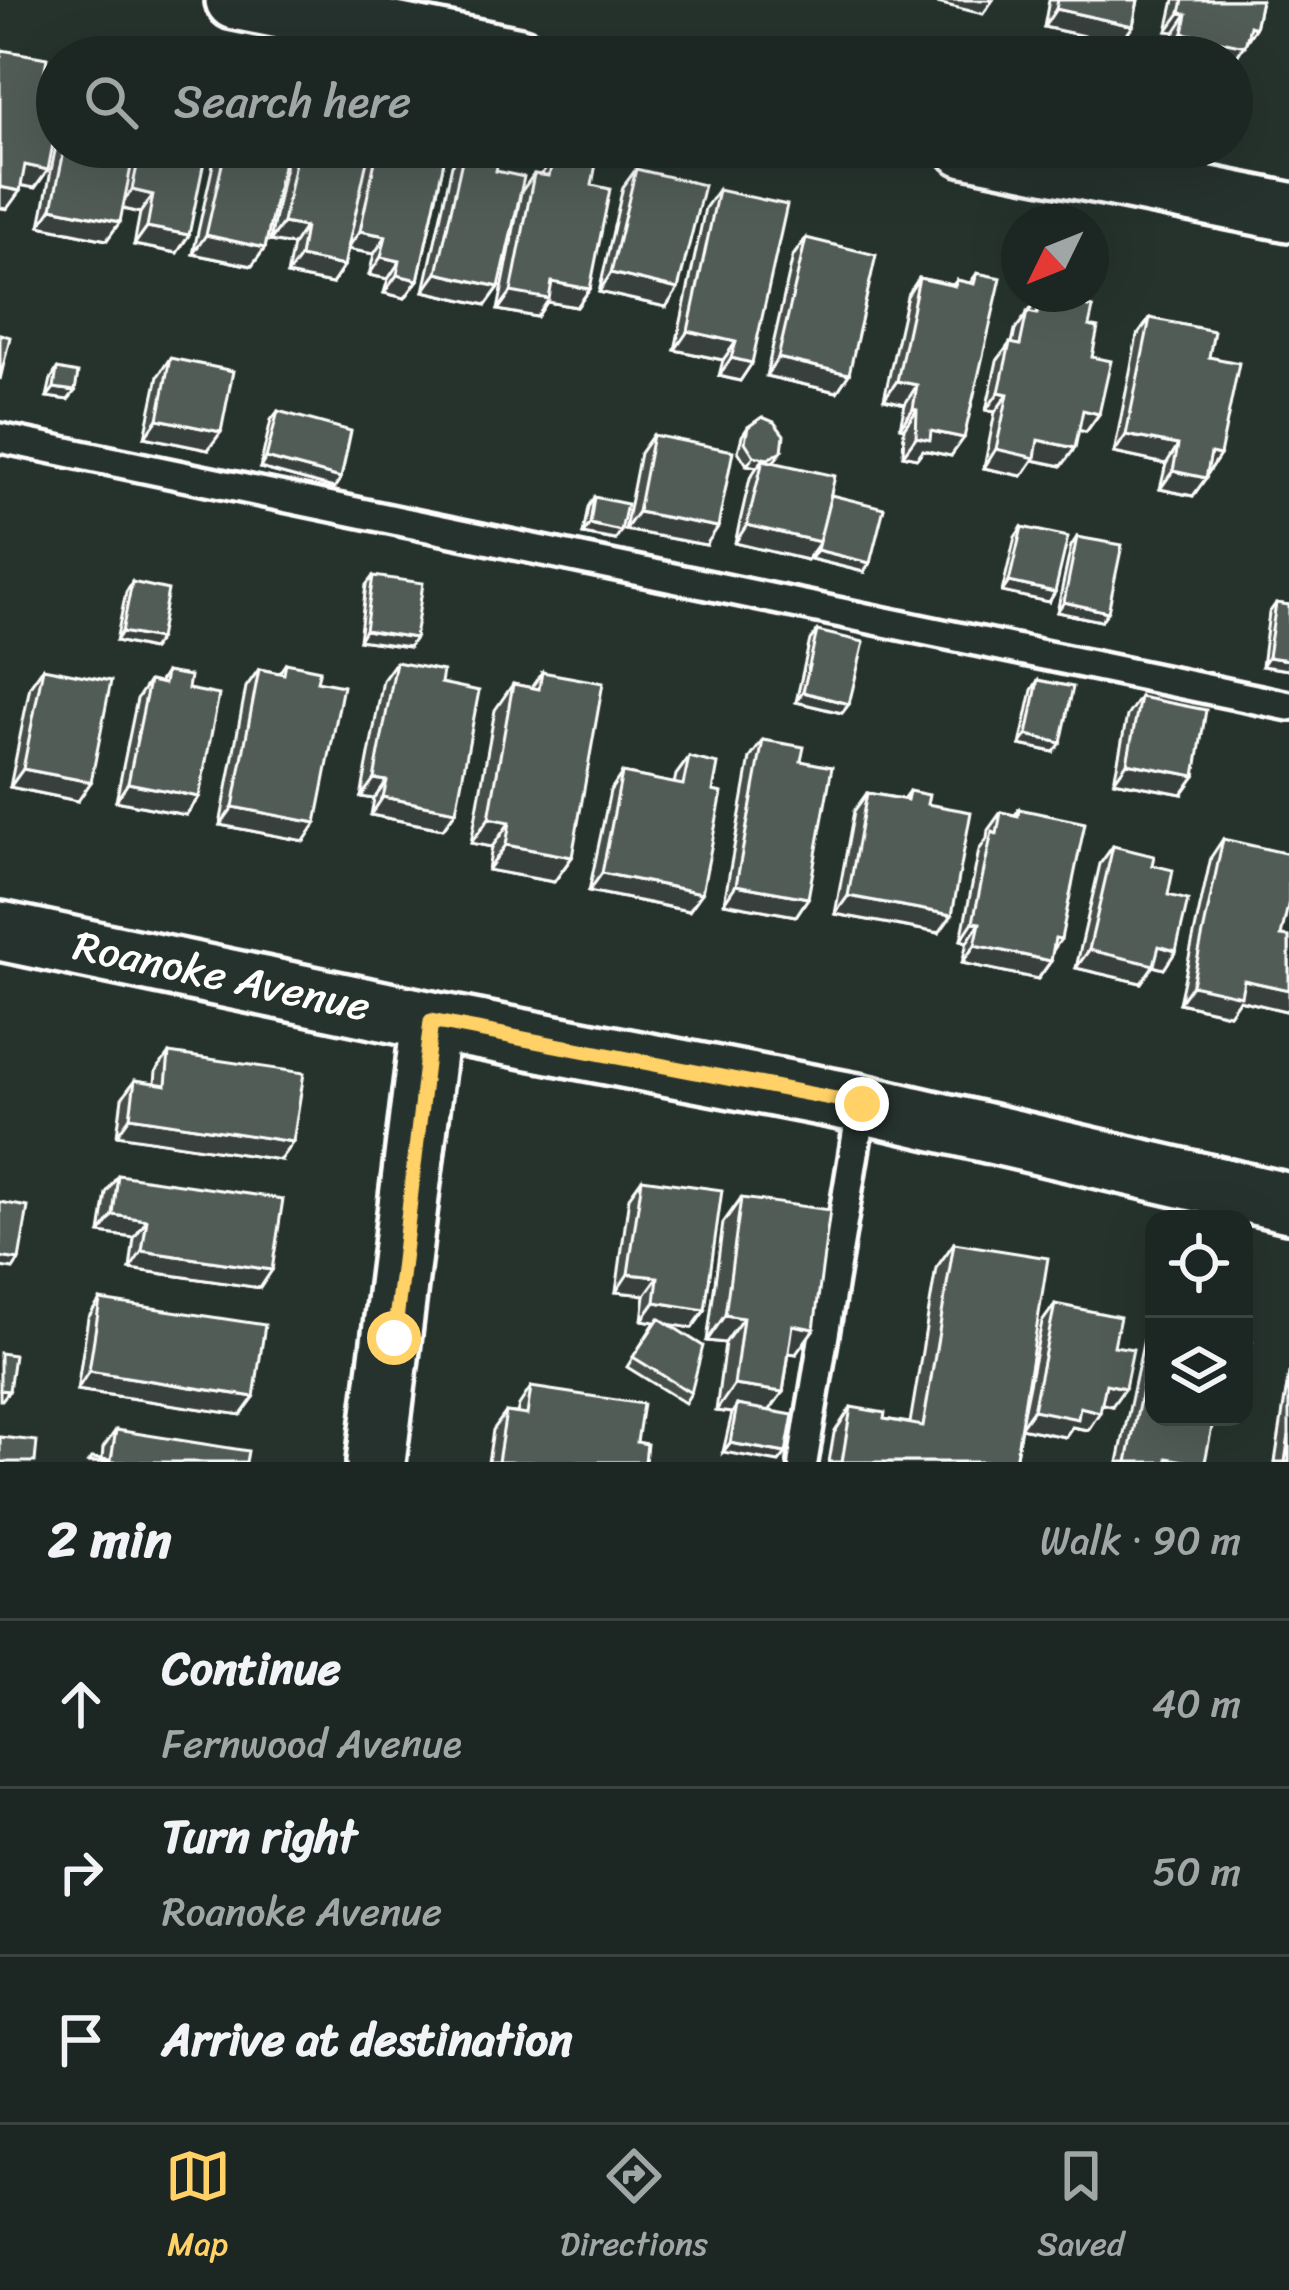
<!DOCTYPE html>
<html lang="en">
<head>
<meta charset="utf-8">
<style>
	body { margin:0; font-family:Sriracha,sans-serif; background:#252e2a; color:#f1f3f6 }
	.controls { position:absolute; right:36px; bottom:36px; display:grid; overflow:hidden; border-radius:24px; box-shadow:0 12px 48px #0002 }
	.controls button { width:108px; height:108px; display:grid; place-items:center; padding:0; border:0; border-bottom:3px solid #3a4340; background:#1c2622; color:#f1f3f6; font:60px sans-serif }
	.compass { position:absolute; left:1001px; top:204px; width:108px; height:108px; border-radius:50%; background:#1c2622; box-shadow:0 12px 48px #0002; rotate:227deg }
	.stop { position:absolute; width:36px; height:36px; margin:-27px; border:9px solid #ffd166; border-radius:50%; background:#fff }
	.stop.end { background:#ffd166; border-color:#fff; box-shadow:0 3px 12px #0008 }
	.list { margin:0; padding:0; list-style:none }
	h2 { display:flex; justify-content:space-between; align-items:center; height:156px; margin:0; padding:0 48px; font-size:51px }
	h2 small { font-size:39px; font-weight:400; color:#a0a5a5 }
	.list li { display:grid; grid-template-columns:78px 1fr auto; gap:36px; align-items:center; box-sizing:border-box; height:168px; padding:0 48px; border-top:3px solid #3a4340 }
	.list b { display:block; font-size:45px; white-space:nowrap }
	.list p { margin:0; font-size:39px; white-space:nowrap; color:#a0a5a5 }
	.list em { font-size:39px; font-style:normal; color:#a0a5a5 }
	.icon { flex:none; width:66px; height:66px; fill:none; stroke:currentColor; stroke-width:2; stroke-linecap:round; stroke-linejoin:round }
	.map { position:relative; flex:none; width:1289px; height:1462px; overflow:hidden }
	.search { position:absolute; background:#1c2622; box-shadow:0 12px 48px #0002; left:36px; right:36px; top:36px; height:132px; display:flex; align-items:center; gap:30px; box-sizing:border-box; padding:0 42px; border-radius:66px; color:#a0a5a5; font-size:45px }
	.sheet { height:660px; background:#1c2622 }
	nav { display:flex; justify-content:space-around; align-items:center; box-sizing:border-box; height:168px; border-top:3px solid #3a4340; background:#1c2622; font-size:33px; color:#a0a5a5 }
	nav a { display:grid; justify-items:center; gap:6px }
	nav .on { color:#ffd166 }
	.map>svg:first-child { display:block }
	.lines { fill:none; stroke-linecap:round; stroke-linejoin:round }
	.lane-casing { stroke:#fff; stroke-width:36 }
	.street-casing { stroke:#fff; stroke-width:66 }
	.lane { stroke:#26332d; stroke-width:27 }
	.street { stroke:#26332d; stroke-width:57 }
	.wall { fill:#464f4b; stroke:#fff; stroke-width:3 }
	.shaded-wall { fill:#39403d; stroke:#fff; stroke-width:3 }
	.building { fill:#515c57; stroke:#fff; stroke-width:3 }
	.route { stroke:#ffd166; stroke-width:15 }
	.labels { text-anchor:middle; dominant-baseline:central; stroke-width:12; stroke-linejoin:round; paint-order:stroke }
	.street-label { font-size:42px; fill:#fff; stroke:#26332d }
</style>
</head>
<body>
<div class="map">
<svg width="1289" height="1462" viewBox="0 0 1289 1462">
	<rect width="100%" height="100%" fill="#26332d"/>
	<filter id="ink" filterUnits="userSpaceOnUse"><feTurbulence type="fractalNoise" baseFrequency=".00833" numOctaves="2"/><feDisplacementMap in="SourceGraphic" scale="24" xChannelSelector="R" yChannelSelector="G"/><feConvolveMatrix kernelMatrix="1 2 1 2 8 2 1 2 1" color-interpolation-filters="sRGB"/></filter>
	<g filter="url(#ink)">
		<g class="lines">
			<!-- lane casing -->
			<g class="lane-casing">
				<g id="lane">
					<polyline points="0,438 1289,706"/>
					<polyline points="803,1462 862,1104"/>
				</g>
			</g>
			<!-- street casing -->
			<g class="street-casing">
				<g id="street">
					<polyline points="235,0 519,57"/>
					<polyline points="965,147 1289,212"/>
					<polyline points="0,931 431,1021 862,1104 1289,1203"/>
					<polyline points="376,1462 431,1021"/>
				</g>
			</g>
			<!-- lane -->
			<use href="#lane" class="lane"/>
			<!-- street -->
			<use href="#street" class="street"/>
		</g>
		<!-- wall -->
		<g class="wall">
			<polygon points="1049,0 1138,0 1133,26 1120,44 1044,27"/>
			<polygon points="1174,0 1261,0 1255,28 1232,64 1232,57 1198,57 1171,51 1175,32 1167,31"/>
			<polygon points="57,141 57,147 207,147 177,253 134,245 140,213 122,209 107,240 40,226"/>
			<polygon points="217,147 287,147 265,248 252,266 193,254"/>
			<polygon points="289,147 447,147 418,280 405,298 384,293 388,279 369,275 374,254 348,249 344,266 332,284 287,275 293,245 270,241"/>
			<polygon points="465,147 496,171 499,287 486,305 424,291 452,165"/>
			<polygon points="554,156 592,185 590,289 577,307 547,302 537,317 498,310 521,192 534,174 541,175"/>
			<polygon points="636,169 666,307 599,292 623,187"/>
			<polygon points="718,190 752,363 740,381 719,376 723,360 675,350 705,208"/>
			<polygon points="806,238 849,374 837,392 766,376 793,256"/>
			<polygon points="977,273 951,456 923,450 917,458 903,455 904,428 900,427 905,404 884,399 907,296 919,278 953,285 957,280 970,283"/>
			<polygon points="1041,295 1089,326 1099,414 1086,432 1078,430 1062,466 1033,460 1022,476 984,468 995,412 986,410 997,361 1010,343 1012,343 1015,330"/>
			<polygon points="1150,318 1209,357 1220,455 1193,496 1160,489 1166,464 1114,453 1137,336"/>
			<polygon points="170,358 208,450 145,437 158,376"/>
			<polygon points="57,369 75,391 68,400 47,397 51,379"/>
			<polygon points="278,411 341,478 334,488 260,468 271,420"/>
			<polygon points="748,427 782,451 772,462 831,495 864,572 811,559 812,552 807,560 735,543 750,478 757,467 747,465 738,451 742,436"/>
			<polygon points="653,435 706,545 625,530 640,453"/>
			<polygon points="594,497 615,540 583,534 588,507"/>
			<polygon points="1022,527 1055,592 1049,602 1002,592 1015,537"/>
			<polygon points="1077,537 1101,621 1057,612 1071,546"/>
			<polygon points="373,576 409,647 359,640 366,585"/>
			<polygon points="132,582 159,639 152,649 116,641 126,592"/>
			<polygon points="1276,603 1289,605 1289,670 1262,666 1269,613"/>
			<polygon points="817,631 849,704 842,713 796,702 810,640"/>
			<polygon points="396,662 441,683 456,811 443,829 371,815 374,799 361,797 383,680"/>
			<polygon points="286,663 317,681 304,841 220,825 246,687 259,669 279,673"/>
			<polygon points="43,668 78,801 10,787 30,686"/>
			<polygon points="166,672 188,689 199,797 186,815 116,801 137,699 149,681 159,683"/>
			<polygon points="542,672 572,857 554,882 488,870 492,847 471,843 495,710 513,684 531,688"/>
			<polygon points="1038,680 1054,752 1020,745 1032,690"/>
			<polygon points="1140,697 1182,794 1114,781 1127,716"/>
			<polygon points="763,740 801,761 808,898 796,916 724,903 750,758"/>
			<polygon points="689,757 713,791 702,893 689,911 589,891 610,791 622,773 674,784 676,775"/>
			<polygon points="909,791 927,804 939,933 835,914 854,811 867,793 903,799"/>
			<polygon points="1019,809 1061,939 1052,952 1051,961 1038,979 962,963 967,942 961,940 979,850 987,839 988,830 1001,812 1015,815"/>
			<polygon points="1223,839 1281,936 1289,937 1289,1007 1286,1011 1239,1000 1229,1014 1179,1003 1211,857"/>
			<polygon points="1113,846 1152,865 1168,895 1176,951 1164,969 1153,966 1141,983 1076,968 1100,864"/>
			<polygon points="169,1053 280,1160 117,1135 122,1098 135,1080 155,1083 156,1071"/>
			<polygon points="118,1175 272,1270 260,1288 130,1269 134,1238 100,1233 106,1193"/>
			<polygon points="642,1179 705,1310 692,1328 669,1324 691,1393 685,1403 627,1367 655,1322 642,1320 645,1295 616,1292 629,1197"/>
			<polygon points="741,1198 796,1354 789,1353 783,1392 723,1452 732,1413 716,1411 725,1343 707,1341 723,1223"/>
			<polygon points="954,1243 1021,1423 1042,1322 1055,1304 1114,1346 1112,1406 1102,1404 1088,1430 1072,1427 1065,1437 1021,1428 1015,1462 829,1462 834,1433 851,1407 884,1419 910,1423 936,1268"/>
			<polygon points="100,1300 254,1397 241,1415 77,1390 88,1318"/>
			<polygon points="1154,1325 1154,1417 1205,1462 1118,1462 1144,1339"/>
			<polygon points="1289,1372 1289,1462 1275,1462"/>
			<polygon points="531,1387 637,1442 645,1462 488,1462 493,1430 506,1412 517,1413 519,1405"/>
			<polygon points="116,1430 246,1462 88,1462 91,1458 102,1459 103,1448"/>
		</g>
		<!-- shaded-wall -->
		<g class="shaded-wall">
			<polygon points="925,0 993,0 983,14"/>
			<polygon points="1056,9 1133,26 1120,44 1044,27"/>
			<polygon points="1180,13 1187,14 1175,32 1167,31"/>
			<polygon points="1250,26 1255,28 1232,64 1232,57 1198,57 1171,51 1183,33"/>
			<polygon points="25,165 48,170 35,188 12,184"/>
			<polygon points="0,187 20,191 7,209 0,208"/>
			<polygon points="132,190 153,195 140,213 119,208"/>
			<polygon points="52,208 120,222 107,240 40,226"/>
			<polygon points="283,223 305,227 293,245 270,241"/>
			<polygon points="147,227 189,235 177,253 134,245"/>
			<polygon points="360,231 386,236 374,254 347,249"/>
			<polygon points="206,235 265,248 252,266 193,254"/>
			<polygon points="300,257 344,266 332,284 287,275"/>
			<polygon points="381,257 400,261 388,279 369,275"/>
			<polygon points="437,273 499,287 486,305 424,291"/>
			<polygon points="611,273 678,289 666,307 599,292"/>
			<polygon points="397,275 418,280 405,298 384,293"/>
			<polygon points="552,282 590,289 577,307 547,302 537,317 498,310 511,292"/>
			<polygon points="688,331 736,342 723,360 675,350"/>
			<polygon points="731,358 752,363 740,381 719,376"/>
			<polygon points="778,358 849,374 837,392 766,376"/>
			<polygon points="897,381 917,385 905,404 884,399"/>
			<polygon points="54,388 75,391 68,400 47,397"/>
			<polygon points="999,392 1008,394 995,412 986,410"/>
			<polygon points="913,409 917,410 904,428 900,427"/>
			<polygon points="1083,410 1099,414 1086,432 1070,428"/>
			<polygon points="158,419 221,432 208,450 145,437"/>
			<polygon points="931,431 964,438 951,456 923,450 917,458 903,455 916,437"/>
			<polygon points="1126,435 1178,445 1166,464 1114,453"/>
			<polygon points="1038,440 1075,448 1062,466 1033,460 1022,476 984,468 996,449"/>
			<polygon points="782,451 775,460 762,469 763,460 757,467 747,465 754,456"/>
			<polygon points="1211,453 1220,455 1208,473 1198,471"/>
			<polygon points="266,458 341,478 334,488 260,468"/>
			<polygon points="1173,471 1206,478 1193,496 1160,489"/>
			<polygon points="638,512 718,527 706,545 625,530"/>
			<polygon points="590,524 621,531 615,540 583,534"/>
			<polygon points="747,525 820,542 807,560 735,543"/>
			<polygon points="817,550 870,563 864,572 811,559"/>
			<polygon points="1009,582 1055,592 1049,602 1002,592"/>
			<polygon points="1064,602 1108,612 1101,621 1057,612"/>
			<polygon points="365,630 415,638 409,647 359,640"/>
			<polygon points="122,632 159,639 152,649 116,641"/>
			<polygon points="1268,657 1289,660 1289,670 1262,666"/>
			<polygon points="803,692 849,704 842,713 796,702"/>
			<polygon points="1027,735 1061,743 1054,752 1020,745"/>
			<polygon points="1127,763 1195,776 1182,794 1114,781"/>
			<polygon points="23,769 91,782 78,801 10,787"/>
			<polygon points="374,779 387,781 374,799 361,797"/>
			<polygon points="128,783 199,797 186,815 116,801"/>
			<polygon points="383,797 456,811 443,829 371,815"/>
			<polygon points="233,807 316,823 304,841 220,825"/>
			<polygon points="489,818 510,822 492,847 471,843"/>
			<polygon points="506,845 572,857 554,882 488,870"/>
			<polygon points="602,873 702,893 689,911 589,891"/>
			<polygon points="736,885 808,898 796,916 724,903"/>
			<polygon points="848,896 952,915 939,933 835,914"/>
			<polygon points="973,922 980,923 967,942 961,940"/>
			<polygon points="975,945 1051,961 1038,979 962,963"/>
			<polygon points="1159,946 1176,951 1164,969 1153,966 1141,983 1076,968 1089,950"/>
			<polygon points="1244,980 1289,990 1289,1007 1286,1011 1239,1000 1229,1014 1179,1003 1192,985"/>
			<polygon points="130,1117 293,1142 280,1160 117,1135"/>
			<polygon points="113,1215 147,1220 134,1238 100,1233"/>
			<polygon points="142,1251 272,1270 260,1288 130,1269"/>
			<polygon points="0,1257 19,1260 13,1269 0,1267"/>
			<polygon points="628,1274 658,1277 645,1295 616,1292"/>
			<polygon points="655,1302 705,1310 692,1328 642,1320"/>
			<polygon points="725,1315 743,1318 725,1343 707,1341"/>
			<polygon points="793,1325 814,1329 796,1354 775,1351"/>
			<polygon points="89,1371 254,1397 241,1415 77,1390"/>
			<polygon points="1106,1384 1125,1388 1112,1406 1094,1402"/>
			<polygon points="734,1385 783,1392 765,1417 737,1405 732,1413 716,1411"/>
			<polygon points="0,1390 9,1391 2,1400 0,1400"/>
			<polygon points="1080,1407 1100,1412 1088,1430 1072,1427 1065,1437 1020,1428 1033,1410"/>
			<polygon points="730,1443 786,1453 779,1462 723,1452"/>
		</g>
		<!-- building -->
		<g class="building">
			<polygon points="1058,0 1138,0 1133,26 1056,9"/>
			<polygon points="1183,0 1261,0 1255,28 1250,26 1245,46 1183,33 1187,14 1180,13"/>
			<polygon points="2,50 47,58 43,80 57,82 57,123 48,170 25,165 20,191 0,187 0,63"/>
			<polygon points="65,147 135,147 120,222 52,208"/>
			<polygon points="141,147 207,147 189,235 147,227 153,195 132,190"/>
			<polygon points="226,147 287,147 265,248 206,235"/>
			<polygon points="298,147 370,147 344,266 300,257 305,227 283,223"/>
			<polygon points="378,147 447,147 418,280 397,275 400,261 381,257 386,236 360,231"/>
			<polygon points="465,147 500,154 496,171 524,177 499,287 437,273"/>
			<polygon points="554,156 596,164 592,185 610,189 590,289 552,282 549,299 511,292 534,174 549,176"/>
			<polygon points="636,169 704,185 678,289 611,273"/>
			<polygon points="718,190 787,205 752,363 731,358 736,342 688,331"/>
			<polygon points="806,238 876,255 849,374 778,358"/>
			<polygon points="977,273 1001,278 964,438 931,431 930,440 916,437 917,410 913,409 917,385 897,381 919,278 955,286 957,280 974,284"/>
			<polygon points="1041,295 1093,308 1089,326 1098,328 1092,357 1111,361 1099,414 1083,410 1075,448 1038,440 1035,458 996,449 1008,394 999,392 1010,343 1020,345 1027,312 1037,314"/>
			<polygon points="1150,318 1214,331 1209,357 1239,363 1220,455 1211,453 1206,478 1173,471 1178,445 1126,435"/>
			<polygon points="0,334 10,337 0,380"/>
			<polygon points="170,358 233,371 221,432 158,419"/>
			<polygon points="57,369 78,373 75,391 54,388"/>
			<polygon points="278,411 351,431 341,478 266,458"/>
			<polygon points="762,417 774,422 784,435 782,451 768,459 754,456 745,442 748,427"/>
			<polygon points="653,435 733,451 718,527 638,512"/>
			<polygon points="763,460 835,476 820,542 747,525"/>
			<polygon points="831,495 884,508 870,563 817,550"/>
			<polygon points="594,497 627,504 621,531 590,524"/>
			<polygon points="1022,527 1068,537 1055,592 1009,582"/>
			<polygon points="1077,537 1122,545 1108,612 1064,602"/>
			<polygon points="373,576 423,583 415,638 365,630"/>
			<polygon points="132,582 168,590 159,639 122,632"/>
			<polygon points="1276,603 1289,605 1289,660 1268,657"/>
			<polygon points="817,631 864,642 849,704 803,692"/>
			<polygon points="396,662 443,671 441,683 479,691 456,811 383,797 387,781 374,779"/>
			<polygon points="286,663 320,670 317,681 343,686 316,823 233,807 259,669 284,674"/>
			<polygon points="43,668 111,681 91,782 23,769"/>
			<polygon points="166,672 190,676 188,689 219,695 199,797 128,783 149,681 164,684"/>
			<polygon points="542,672 603,683 572,857 506,845 510,822 489,818 513,684 539,689"/>
			<polygon points="1038,680 1073,687 1061,743 1027,735"/>
			<polygon points="1140,697 1206,710 1195,776 1127,763"/>
			<polygon points="763,740 804,747 801,761 832,767 808,898 736,885"/>
			<polygon points="689,757 718,764 713,791 722,793 702,893 602,873 622,773 683,785"/>
			<polygon points="909,791 929,795 927,804 971,812 952,915 848,896 867,793 907,800"/>
			<polygon points="1019,809 1085,823 1061,939 1055,938 1051,961 975,945 980,923 973,922 992,832 997,834 1001,812 1018,816"/>
			<polygon points="1223,839 1289,854 1289,901 1281,936 1289,937 1289,990 1244,980 1241,996 1192,985"/>
			<polygon points="1113,846 1154,856 1152,865 1173,870 1168,895 1188,900 1176,951 1159,946 1154,965 1089,950"/>
			<polygon points="169,1053 304,1073 293,1142 130,1117 135,1080 166,1085"/>
			<polygon points="118,1175 283,1199 272,1270 142,1251 147,1220 113,1215"/>
			<polygon points="642,1179 722,1190 705,1310 655,1302 658,1277 628,1274"/>
			<polygon points="741,1198 830,1210 814,1329 793,1325 783,1392 734,1385 743,1318 725,1315"/>
			<polygon points="0,1202 28,1207 19,1260 0,1257"/>
			<polygon points="954,1243 1048,1258 1015,1462 842,1462 851,1407 885,1413 884,1419 923,1426"/>
			<polygon points="100,1300 265,1325 254,1397 89,1371"/>
			<polygon points="1055,1304 1120,1317 1114,1346 1133,1349 1125,1388 1106,1384 1100,1412 1080,1407 1078,1419 1033,1410"/>
			<polygon points="659,1318 703,1346 691,1393 633,1357"/>
			<polygon points="1154,1332 1154,1417 1214,1417 1205,1462 1190,1462 1167,1458 1167,1462 1127,1462"/>
			<polygon points="1244,1340 1252,1342 1244,1378"/>
			<polygon points="0,1353 14,1355 9,1391 0,1390"/>
			<polygon points="531,1387 643,1404 637,1442 647,1444 645,1462 498,1462 506,1412 527,1415"/>
			<polygon points="737,1405 793,1415 786,1453 730,1443"/>
			<polygon points="116,1430 248,1451 246,1462 90,1462 91,1458 111,1460"/>
			<polygon points="1289,1435 1289,1462 1285,1462"/>
			<polygon points="0,1437 37,1441 35,1462 0,1462"/>
		</g>
	</g>
	<g class="lines" filter="url(#ink)">
		<!-- route -->
		<polyline class="route" points="394,1338 431,1021 862,1104"/>
	</g>
	<g class="labels">
		<!-- street labels -->
		<g class="street-label">
			<text transform="translate(222 976) rotate(12)">Roanoke Avenue</text>
		</g>
	</g>
</svg>
<div class="controls">
<button><svg class="icon" aria-label="locate" viewBox="0 0 24 24"><circle cx="12" cy="12" r="6"/><path d="M12 2v4M12 18v4M2 12h4M18 12h4"/></svg></button>
<button><svg class="icon" aria-label="layers" viewBox="0 0 24 24"><path d="M12 4l9 5-9 5-9-5zM3 14l9 5 9-5"/></svg></button>
</div>
<svg class="compass" viewBox="-18 -18 36 36"><path d="M0-13l5 13h-10z" fill="#e53935"/><path d="M0 13l5-13h-10z" fill="#a0a5a5"/></svg>
<div class="stop" style="left:394px;top:1338px"></div>
<div class="stop end" style="left:862px;top:1104px"></div>
<div class="search"><svg class="icon" aria-label="search" viewBox="0 0 24 24"><circle cx="10" cy="10" r="6"/><path d="M15 15l6 6"/></svg>Search here</div>
</div>
<section class="sheet">
<h2>2 min<small>Walk · 90 m</small></h2>
<ul class="list">
<li><svg class="icon" aria-label="ahead" viewBox="0 0 24 24"><path d="M12 20V5M6 11l6-6 6 6"/></svg><div><b>Continue</b><p>Fernwood Avenue</p></div><em>40 m</em></li>
<li><svg class="icon" aria-label="right" viewBox="0 0 24 24"><path d="M7 20v-9h11M14 6l5 5-5 5"/></svg><div><b>Turn right</b><p>Roanoke Avenue</p></div><em>50 m</em></li>
<li><svg class="icon" aria-label="arrive" viewBox="0 0 24 24"><path d="M6 21V4h12l-3 4 3 4H6"/></svg><div><b>Arrive at destination</b></div></li>
</ul>
</section>
<nav>
<a class="on"><svg class="icon" aria-label="map" viewBox="0 0 24 24"><path d="M3 6l6-2 6 2 6-2v14l-6 2-6-2-6 2zM9 4v14M15 6v14"/></svg>Map</a>
<a><svg class="icon" aria-label="directions" viewBox="0 0 24 24"><path d="M12 3l9 9-9 9-9-9zM9 14v-3h6M13 9l2 2-2 2"/></svg>Directions</a>
<a><svg class="icon" aria-label="saved" viewBox="0 0 24 24"><path d="M7 4h10v16l-5-4-5 4z"/></svg>Saved</a>
</nav>
</body>
</html>
